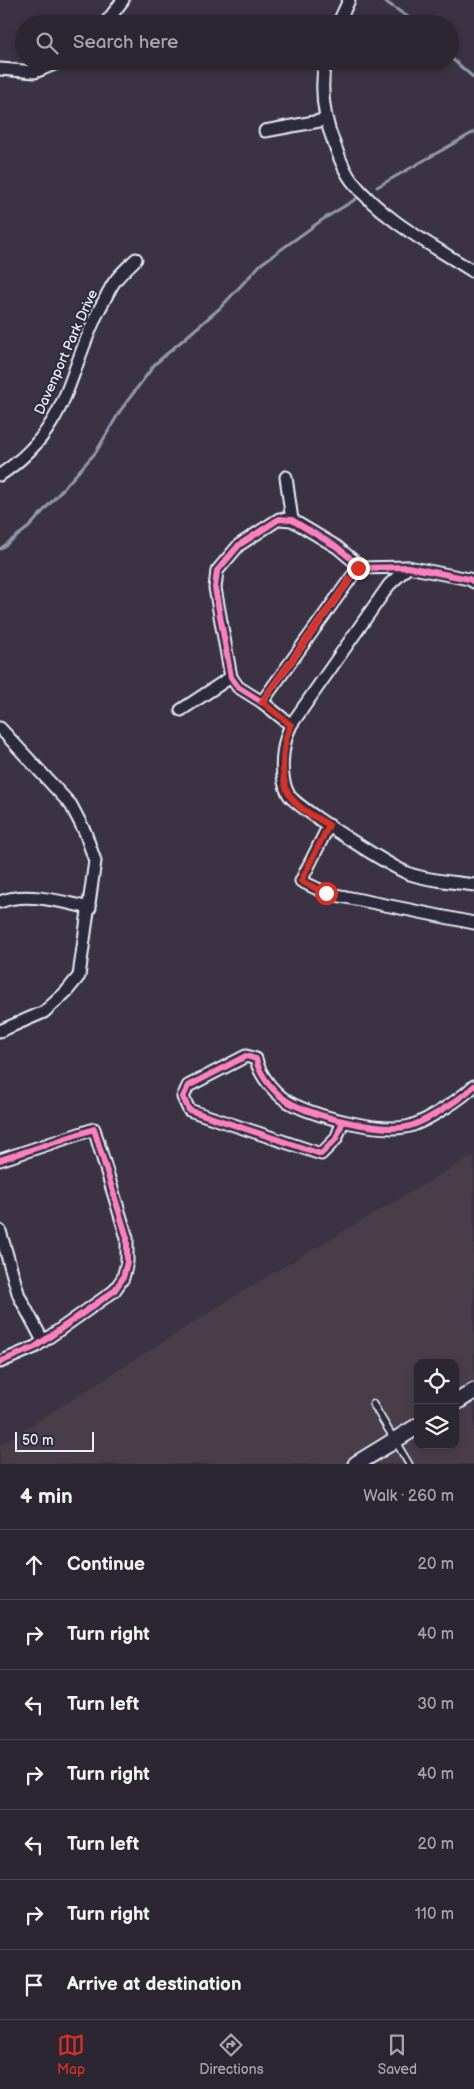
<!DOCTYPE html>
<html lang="en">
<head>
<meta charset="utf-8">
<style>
	body { margin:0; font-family:"Balsamiq Sans",sans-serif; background:#342e3a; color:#f1f3f6 }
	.controls { position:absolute; right:15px; bottom:15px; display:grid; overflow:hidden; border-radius:10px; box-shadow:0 2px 8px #0003 }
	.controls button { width:45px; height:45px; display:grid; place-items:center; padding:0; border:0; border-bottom:1px solid #48434d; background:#2c2632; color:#f1f3f6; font:25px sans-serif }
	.scale { position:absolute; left:15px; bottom:12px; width:79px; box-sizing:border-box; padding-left:5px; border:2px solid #e8f1f8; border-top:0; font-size:14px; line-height:18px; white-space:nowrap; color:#e8f1f8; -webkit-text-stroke:4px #2f2a3d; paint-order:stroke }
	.stop { position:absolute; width:15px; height:15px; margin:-11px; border:4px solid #d93025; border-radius:50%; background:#fff }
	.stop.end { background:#d93025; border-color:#fff; box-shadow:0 1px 5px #0008 }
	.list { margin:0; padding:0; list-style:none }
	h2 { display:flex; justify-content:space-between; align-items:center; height:65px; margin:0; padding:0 20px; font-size:21px }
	h2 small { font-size:16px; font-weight:400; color:#a6a5ac }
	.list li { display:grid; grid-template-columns:32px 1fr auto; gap:15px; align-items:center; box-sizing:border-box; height:70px; padding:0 20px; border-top:1px solid #48434d }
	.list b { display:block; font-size:19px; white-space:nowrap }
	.list em { font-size:16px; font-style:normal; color:#a6a5ac }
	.icon { flex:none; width:28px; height:28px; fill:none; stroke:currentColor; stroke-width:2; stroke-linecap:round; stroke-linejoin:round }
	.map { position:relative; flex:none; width:474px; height:1464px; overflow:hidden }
	.search { position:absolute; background:#2c2632; box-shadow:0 2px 8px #0003; left:15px; right:15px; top:15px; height:55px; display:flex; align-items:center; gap:12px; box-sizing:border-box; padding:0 18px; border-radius:28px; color:#a6a5ac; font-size:19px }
	.sheet { height:555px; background:#2c2632 }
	nav { display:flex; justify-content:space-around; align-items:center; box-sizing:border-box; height:70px; border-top:1px solid #48434d; background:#2c2632; font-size:14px; color:#a6a5ac }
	nav a { display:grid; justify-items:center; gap:2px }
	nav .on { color:#d93025 }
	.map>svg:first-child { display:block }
	.built { fill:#4a3e4a; fill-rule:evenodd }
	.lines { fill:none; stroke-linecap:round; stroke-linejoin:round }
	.stream { stroke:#8d9aac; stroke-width:3 }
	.service-casing { stroke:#e8f1f8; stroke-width:9 }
	.minor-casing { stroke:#e8f1f8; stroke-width:15 }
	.tertiary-casing { stroke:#e8f1f8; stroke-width:19 }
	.service { stroke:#2f2a3d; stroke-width:5.5 }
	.minor { stroke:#2f2a3d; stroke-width:11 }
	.tertiary { stroke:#2f2a3d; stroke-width:15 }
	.cycleway-casing { stroke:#2f2a3d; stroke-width:9 }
	.cycleway { stroke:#ff80c0; stroke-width:6 }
	.route { stroke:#d93025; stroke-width:6 }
	.labels { text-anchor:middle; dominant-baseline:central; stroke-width:4; stroke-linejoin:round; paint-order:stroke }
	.street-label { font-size:14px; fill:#e8f1f8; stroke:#2f2a3d }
</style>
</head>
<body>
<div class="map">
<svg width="474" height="1464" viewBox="0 0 474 1464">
	<rect width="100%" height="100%" fill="#3b3343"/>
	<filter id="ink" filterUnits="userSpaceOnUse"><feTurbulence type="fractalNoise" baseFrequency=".02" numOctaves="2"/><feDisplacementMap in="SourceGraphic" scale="10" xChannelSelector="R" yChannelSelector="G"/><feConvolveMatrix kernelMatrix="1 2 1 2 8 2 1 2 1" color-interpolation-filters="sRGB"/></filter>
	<g filter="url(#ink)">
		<!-- built -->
		<path class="built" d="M474 1155V1464H0V1445L256 1283ZM418 1363H455V1445H418Z"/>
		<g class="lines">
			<!-- stream -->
			<g class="stream">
				<polyline points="383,0 418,24"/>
				<polyline points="450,57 474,78"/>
				<polyline points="377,187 474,132"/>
				<polyline points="0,549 29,527 96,452 120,411 155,364 220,308 261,264 322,220 356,199"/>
			</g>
			<!-- service casing -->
			<g class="service-casing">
				<polyline id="service" points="373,1404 409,1464"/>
			</g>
			<!-- minor casing -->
			<g class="minor-casing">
				<g id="minor">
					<polyline points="105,24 123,0"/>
					<polyline points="338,24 349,0"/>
					<path d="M325 61C320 90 323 116 334 143 339 156 343 170 352 181 384 221 432 245 474 272"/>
					<polyline points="0,69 35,72 62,61"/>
					<polyline points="265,131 325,120"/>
					<path d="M0 475C70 428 66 376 100 308 105 300 109 289 115 281 121 273 129 266 136 259"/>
					<polyline points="286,477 292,520"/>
					<path d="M408 567 389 585 291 725C282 744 278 776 289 795 296 807 394 869 410 874 430 881 454 882 474 885"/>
					<polyline points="362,568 337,547 292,520 279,519 239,545 217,571 215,588 231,677 238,687 262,702 358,568 408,567 469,579 474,582"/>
					<polyline points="262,702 291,725"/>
					<polyline points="181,710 231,677"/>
					<polyline points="0,728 71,805 85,832 95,861 79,976 66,992 44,1012 0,1031"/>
					<polyline points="329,825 301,881 326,893 474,923"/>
					<path d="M0 902C27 891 62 902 90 908"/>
					<path d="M343 1121 336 1139 321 1154 189 1110 183 1097 188 1086 246 1056 256 1059C260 1077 277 1097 294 1105 319 1117 386 1135 413 1125 430 1119 462 1098 474 1086"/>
					<polyline points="0,1160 94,1129 127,1238 127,1262 123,1278 114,1291 35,1347 0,1362"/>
					<polyline points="0,1231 19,1296 43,1341"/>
				</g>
			</g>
			<!-- tertiary casing -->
			<g class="tertiary-casing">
				<g id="tertiary">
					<polyline points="455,1403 474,1391"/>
					<polyline points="356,1464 418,1426"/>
				</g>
			</g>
			<!-- service -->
			<use href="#service" class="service"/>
			<!-- minor -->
			<use href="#minor" class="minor"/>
			<!-- tertiary -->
			<use href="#tertiary" class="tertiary"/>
			<!-- cycleway casing -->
			<g class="cycleway-casing">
				<g id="cycleway">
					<polyline points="362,568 337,547 292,520 279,519 239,545 217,571 215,588 231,677 238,687 262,702 358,568 408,567 469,579 474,582"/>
					<path d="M343 1121 336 1139 321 1154 189 1110 183 1097 188 1086 246 1056 256 1059C260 1077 277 1097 294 1105 319 1117 386 1135 413 1125 430 1119 462 1098 474 1086"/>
					<polyline points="0,1160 94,1129 127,1238 127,1262 123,1278 114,1291 35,1347 0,1362"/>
				</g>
			</g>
			<!-- cycleway -->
			<use href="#cycleway" class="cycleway"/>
		</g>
	</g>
	<g class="lines" filter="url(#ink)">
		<!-- route -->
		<path class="route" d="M326 893 301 881 329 825C317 818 302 811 293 800 278 784 282 743 291 725L262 702 358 568"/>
	</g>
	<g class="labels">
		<!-- street labels -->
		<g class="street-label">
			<text transform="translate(66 352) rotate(-66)">Davenport Park Drive</text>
		</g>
	</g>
</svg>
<div class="controls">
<button><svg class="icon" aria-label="locate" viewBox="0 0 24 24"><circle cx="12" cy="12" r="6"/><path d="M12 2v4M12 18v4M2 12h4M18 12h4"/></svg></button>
<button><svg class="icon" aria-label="layers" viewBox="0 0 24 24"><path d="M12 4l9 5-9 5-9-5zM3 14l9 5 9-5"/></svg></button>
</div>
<div class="scale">50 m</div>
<div class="stop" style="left:326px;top:893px"></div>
<div class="stop end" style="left:358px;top:568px"></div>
<div class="search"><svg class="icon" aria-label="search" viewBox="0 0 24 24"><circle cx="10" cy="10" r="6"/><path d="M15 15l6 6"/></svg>Search here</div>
</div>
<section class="sheet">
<h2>4 min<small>Walk · 260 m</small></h2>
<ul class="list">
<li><svg class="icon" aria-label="ahead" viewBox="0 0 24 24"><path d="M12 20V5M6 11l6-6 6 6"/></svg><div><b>Continue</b></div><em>20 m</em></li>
<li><svg class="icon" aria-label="right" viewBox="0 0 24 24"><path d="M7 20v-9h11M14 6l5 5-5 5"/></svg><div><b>Turn right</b></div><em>40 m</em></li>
<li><svg class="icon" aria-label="left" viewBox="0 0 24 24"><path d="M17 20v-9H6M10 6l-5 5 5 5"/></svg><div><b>Turn left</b></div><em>30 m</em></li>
<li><svg class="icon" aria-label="right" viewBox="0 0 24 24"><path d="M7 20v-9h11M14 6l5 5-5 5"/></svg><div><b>Turn right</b></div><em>40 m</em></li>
<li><svg class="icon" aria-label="left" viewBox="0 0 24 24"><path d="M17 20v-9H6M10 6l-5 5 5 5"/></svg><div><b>Turn left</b></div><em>20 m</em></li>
<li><svg class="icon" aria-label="right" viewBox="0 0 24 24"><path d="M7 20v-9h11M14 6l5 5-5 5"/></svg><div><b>Turn right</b></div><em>110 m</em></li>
<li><svg class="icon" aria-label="arrive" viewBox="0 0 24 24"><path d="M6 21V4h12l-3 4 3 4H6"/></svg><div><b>Arrive at destination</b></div></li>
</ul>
</section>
<nav>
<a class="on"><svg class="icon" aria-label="map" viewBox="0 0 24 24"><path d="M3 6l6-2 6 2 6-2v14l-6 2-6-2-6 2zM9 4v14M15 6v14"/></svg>Map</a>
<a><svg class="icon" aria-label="directions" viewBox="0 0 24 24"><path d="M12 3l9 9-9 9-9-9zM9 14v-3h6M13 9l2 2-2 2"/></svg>Directions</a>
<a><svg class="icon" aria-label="saved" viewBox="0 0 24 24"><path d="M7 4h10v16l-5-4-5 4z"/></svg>Saved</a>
</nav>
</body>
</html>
